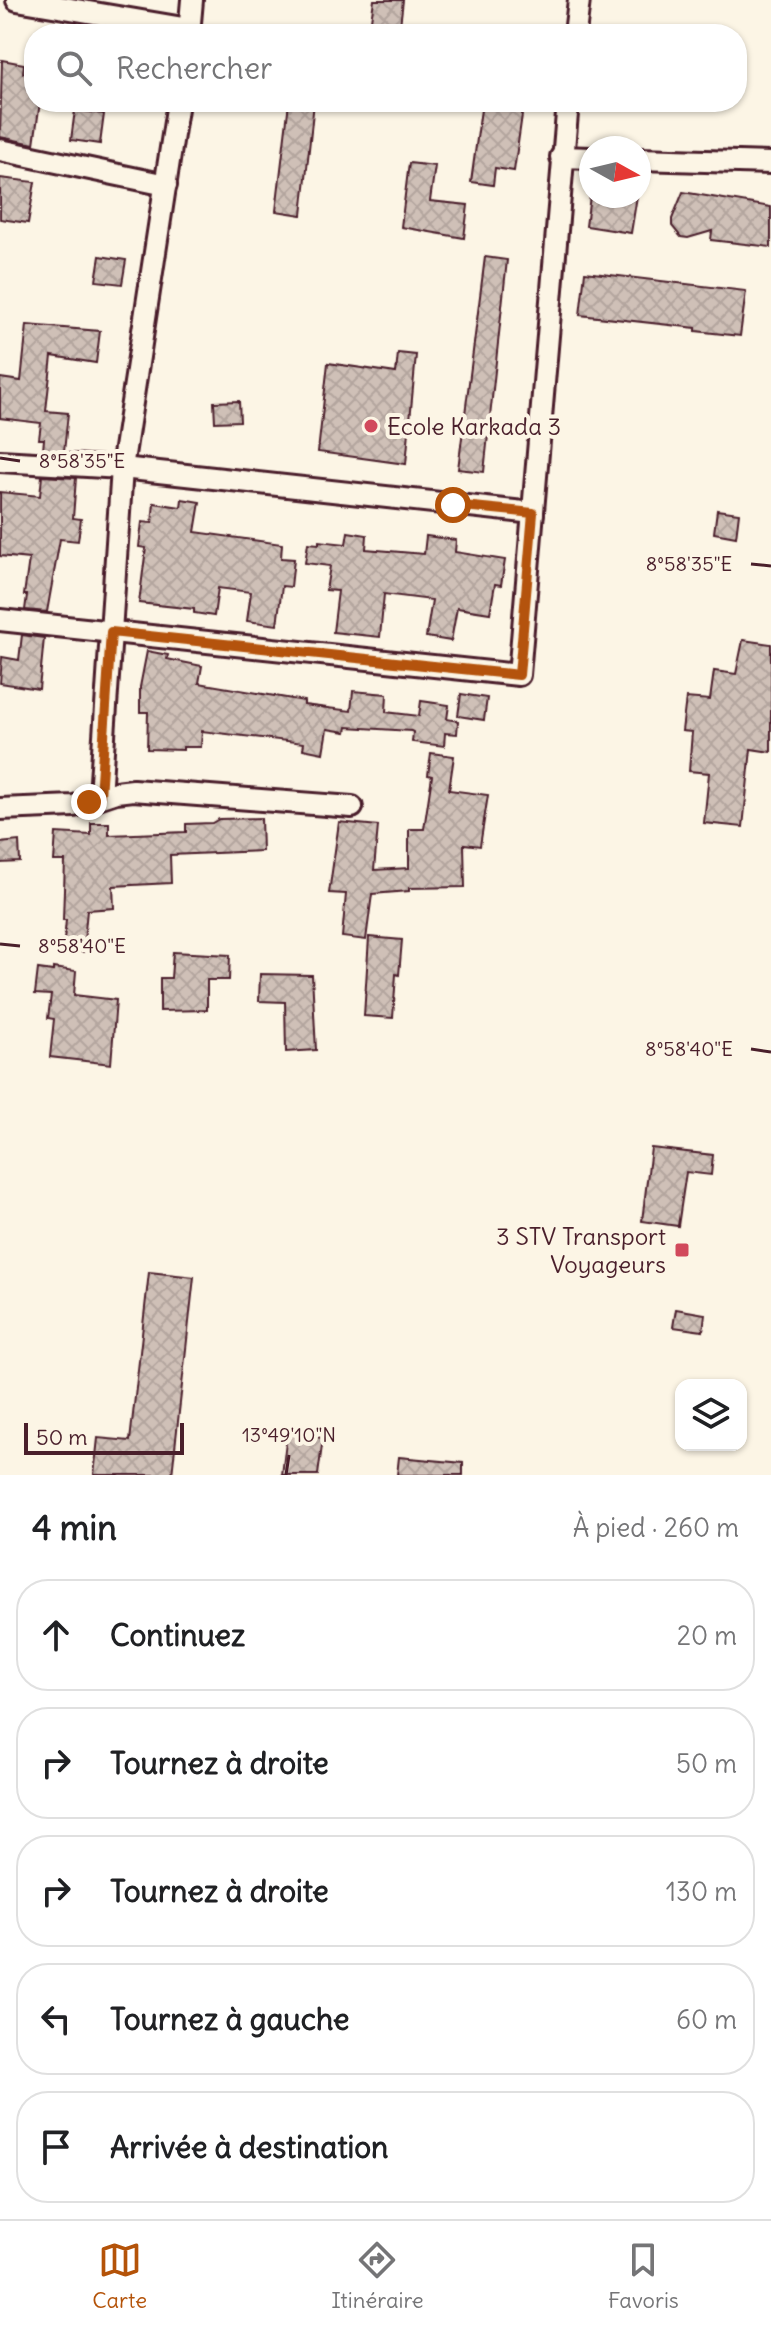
<!DOCTYPE html>
<html lang="fr">
<head>
<meta charset="utf-8">
<style>
	body { margin:0; font-family:Delius,sans-serif; background:#f6f6f6; color:#202124 }
	.controls { position:absolute; right:24px; bottom:24px; display:grid; overflow:hidden; border-radius:16px; box-shadow:0 2px 6px #0004 }
	.controls button { width:72px; height:72px; display:grid; place-items:center; padding:0; border:0; border-bottom:2px solid #e0e0e0; background:#fff; color:#202124; font:40px sans-serif }
	.compass { position:absolute; left:579px; top:136px; width:72px; height:72px; border-radius:50%; background:#fff; box-shadow:0 2px 6px #0004; rotate:98deg }
	.scale { position:absolute; left:24px; bottom:20px; width:160px; box-sizing:border-box; padding-left:8px; border:4px solid #4a1f2b; border-top:0; font-size:22px; line-height:28px; white-space:nowrap; color:#4a1f2b; -webkit-text-stroke:6px #fcf5e5; paint-order:stroke }
	.stop { position:absolute; width:24px; height:24px; margin:-18px; border:6px solid #b45309; border-radius:50%; background:#fff }
	.stop.end { background:#b45309; border-color:#fff; box-shadow:0 2px 8px #0008 }
	.list { margin:0; padding:0; list-style:none }
	h2 { display:flex; justify-content:space-between; align-items:center; height:104px; margin:0; padding:0 32px; font-size:34px }
	h2 small { font-size:26px; font-weight:400; color:#757577 }
	.list li { display:grid; grid-template-columns:52px 1fr auto; gap:24px; align-items:center; box-sizing:border-box; height:112px; margin:0 16px 16px; padding:0 16px; border:2px solid #e0e0e0; border-radius:32px }
	.list b { display:block; font-size:30px; white-space:nowrap }
	.list em { font-size:26px; font-style:normal; color:#757577 }
	.icon { flex:none; width:44px; height:44px; fill:none; stroke:currentColor; stroke-width:2; stroke-linecap:round; stroke-linejoin:round }
	.map { position:relative; flex:none; width:771px; height:1475px; overflow:hidden }
	.search { position:absolute; background:#fff; box-shadow:0 2px 6px #0004; left:24px; right:24px; top:24px; height:88px; display:flex; align-items:center; gap:20px; box-sizing:border-box; padding:0 28px; border-radius:32px; color:#757577; font-size:30px }
	.sheet { height:744px; background:#fff }
	nav { display:flex; justify-content:space-around; align-items:center; box-sizing:border-box; height:112px; border-top:2px solid #e0e0e0; background:#fff; font-size:22px; color:#757577 }
	nav a { display:grid; justify-items:center; gap:4px }
	nav .on { color:#b45309 }
	.map>svg:first-child { display:block }
	.building { fill:url(#building-cross-hatch); stroke:#4a1f2b; stroke-width:2 }
	.lines { fill:none; stroke-linecap:round; stroke-linejoin:round }
	.street-casing { stroke:#4a1f2b; stroke-width:26 }
	.street { stroke:#fcf5e5; stroke-width:20 }
	.route { stroke:#b45309; stroke-width:10 }
	.ticks { fill:none; stroke:#4a1f2b; stroke-width:3 }
	.poi-dot { fill:#d1495b; stroke:#fcf5e5; stroke-width:3 }
	.labels { text-anchor:middle; dominant-baseline:central; stroke-width:8; stroke-linejoin:round; paint-order:stroke }
	.poi-label { font-size:24px; fill:#4a1f2b; stroke:#fcf5e5; text-anchor:start }
	.ticks-label { font-size:20px; text-anchor:middle; fill:#4a1f2b; stroke:#fcf5e5; stroke-width:8; stroke-linejoin:round; paint-order:stroke }
</style>
</head>
<body>
<div class="map">
<svg width="771" height="1475" viewBox="0 0 771 1475">
	<defs>
		<pattern id="building-cross-hatch" width="8" height="8" patternUnits="userSpaceOnUse" patternTransform="scale(2)"><rect width="8" height="8" fill="#cfc0b7"/><path d="M0 0l8 8M0 8l8-8" fill="none" stroke="#b3a59e"/></pattern>
	</defs>
	<rect width="100%" height="100%" fill="#fcf5e5"/>
	<filter id="ink" filterUnits="userSpaceOnUse"><feTurbulence type="fractalNoise" baseFrequency=".0125" numOctaves="2"/><feDisplacementMap in="SourceGraphic" scale="16" xChannelSelector="R" yChannelSelector="G"/><feConvolveMatrix kernelMatrix="1 2 1 2 8 2 1 2 1" color-interpolation-filters="sRGB"/></filter>
	<g filter="url(#ink)">
		<!-- building -->
		<g class="building">
			<polygon points="374,0 403,0 399,34 369,34"/>
			<polygon points="2,60 24,64 23,73 34,75 34,102 40,102 34,144 0,137"/>
			<polygon points="289,102 314,102 302,215 276,211"/>
			<polygon points="482,102 503,102 503,105 523,108 514,171 495,168 493,185 471,182"/>
			<polygon points="75,110 104,114 100,144 71,140"/>
			<polygon points="409,163 435,166 430,201 468,205 464,238 401,227"/>
			<polygon points="0,178 35,182 28,223 0,219"/>
			<polygon points="683,192 771,207 771,247 711,240 712,231 688,238 681,237 672,226 672,219"/>
			<polygon points="590,196 637,196 631,233 586,226"/>
			<polygon points="100,256 126,260 122,284 96,281"/>
			<polygon points="485,257 507,260 484,472 458,469"/>
			<polygon points="585,272 746,291 740,336 696,331 696,328 580,315"/>
			<polygon points="27,325 100,331 96,363 52,356 46,411 68,413 64,452 43,450 44,439 39,439 41,423 0,418 0,378 21,381"/>
			<polygon points="398,353 416,355 406,464 318,452 328,363 396,373"/>
			<polygon points="239,401 240,421 215,422 214,402"/>
			<polygon points="42,476 76,478 73,518 81,519 78,541 60,539 47,612 25,610 27,595 24,595 29,559 0,556 0,492 40,496"/>
			<polygon points="182,499 200,502 195,532 282,544 281,558 294,559 291,587 282,586 277,625 247,621 251,592 218,588 214,616 194,613 194,609 139,603 146,548 139,547 142,522 152,523 154,503 181,507"/>
			<polygon points="717,510 739,513 736,537 714,533"/>
			<polygon points="348,532 367,535 366,549 424,554 426,536 456,540 455,552 505,560 501,585 495,584 490,613 457,608 451,641 426,637 432,600 384,594 380,637 333,632 338,591 326,590 330,566 305,563 308,543 319,544 319,541 346,544"/>
			<polygon points="22,635 44,638 39,689 0,683 2,657 19,660"/>
			<polygon points="743,640 771,644 771,752 751,749 743,827 704,823 709,773 689,771 692,732 682,731 686,698 710,700 714,671 736,674"/>
			<polygon points="147,651 168,655 167,659 202,666 199,683 304,701 304,705 351,711 353,691 387,694 386,712 419,716 421,701 449,705 447,719 458,721 457,734 445,733 444,746 412,742 413,732 411,731 347,727 346,732 327,729 323,753 303,749 304,743 202,731 201,747 183,747 183,750 147,749 148,712 140,712 140,687"/>
			<polygon points="461,694 487,698 484,720 458,716"/>
			<polygon points="431,753 454,756 449,790 488,795 480,846 464,844 465,887 409,888 409,891 372,894 366,940 342,937 346,894 329,893 339,822 378,826 374,870 409,868 409,829 424,829 432,776 428,775"/>
			<polygon points="261,818 262,851 170,855 171,883 113,886 114,908 87,910 83,952 63,951 66,920 63,920 65,861 54,861 56,833 91,835 91,823 109,823 109,835 186,832 186,824 212,823 219,819"/>
			<polygon points="19,841 20,862 0,863 0,843"/>
			<polygon points="369,937 402,940 399,975 396,974 393,1018 364,1016"/>
			<polygon points="173,952 230,955 229,980 207,980 207,1010 160,1011 160,978 171,978"/>
			<polygon points="53,968 76,971 74,995 116,1000 111,1064 50,1057 54,1019 48,1018 51,995 35,994 38,969 53,971"/>
			<polygon points="260,974 312,975 316,1050 286,1052 285,1002 259,1001"/>
			<polygon points="651,1148 713,1155 711,1175 686,1172 678,1226 642,1221"/>
			<polygon points="149,1272 194,1277 172,1475 94,1475 98,1438 130,1441"/>
			<polygon points="676,1309 705,1314 703,1331 673,1327"/>
			<polygon points="287,1433 323,1438 318,1475 282,1475"/>
			<polygon points="399,1457 463,1463 463,1475 397,1475"/>
		</g>
		<g class="lines">
			<!-- street casing -->
			<g class="street-casing">
				<g id="street">
					<polyline points="17,0 189,29"/>
					<polyline points="189,34 192,0"/>
					<polyline points="575,34 579,0"/>
					<polyline points="0,150 166,185"/>
					<polyline points="561,157 591,158"/>
					<polyline points="639,159 771,163"/>
					<polyline points="0,461 122,468 533,513"/>
					<polyline points="0,620 519,675 568,102"/>
					<polyline points="100,796 122,468 178,102"/>
					<polyline points="0,809 74,806 116,792 133,790 352,807"/>
				</g>
			</g>
			<!-- street -->
			<use href="#street" class="street"/>
		</g>
	</g>
	<g class="lines" filter="url(#ink)">
		<!-- route -->
		<polyline class="route" points="89,802 100,796 111,632 519,675 533,513 453,505"/>
	</g>
	<!-- ticks -->
	<path class="ticks" d="M0 458 20 461M751 564 771 566M0 944 20 946M751 1049 771 1052M286 1475 289 1455"/>
	<!-- markers -->
	<g class="poi-dot">
		<circle cx="371" cy="426" r="8"/>
		<rect x="674" y="1242" width="16" height="16" rx="4"/>
	</g>
	<g class="labels">
		<!-- poi labels -->
		<g class="poi-label">
			<text x="387" y="426">Ecole Karkada 3</text>
			<text x="666" y="1236" text-anchor="end">3 STV Transport<tspan x="666" dy="28">Voyageurs</tspan></text>
		</g>
	</g>
	<g class="ticks-label">
		<text x="82" y="468">8°58'35"E</text>
		<text x="689" y="571">8°58'35"E</text>
		<text x="82" y="953">8°58'40"E</text>
		<text x="689" y="1056">8°58'40"E</text>
		<text x="289" y="1442">13°49'10"N</text>
	</g>
</svg>
<div class="controls">
<button><svg class="icon" aria-label="layers" viewBox="0 0 24 24"><path d="M12 4l9 5-9 5-9-5zM3 14l9 5 9-5"/></svg></button>
</div>
<svg class="compass" viewBox="-18 -18 36 36"><path d="M0-13l5 13h-10z" fill="#e53935"/><path d="M0 13l5-13h-10z" fill="#757577"/></svg>
<div class="scale">50 m</div>
<div class="stop" style="left:453px;top:505px"></div>
<div class="stop end" style="left:89px;top:802px"></div>
<div class="search"><svg class="icon" aria-label="search" viewBox="0 0 24 24"><circle cx="10" cy="10" r="6"/><path d="M15 15l6 6"/></svg>Rechercher</div>
</div>
<section class="sheet">
<h2>4 min<small>À pied · 260 m</small></h2>
<ul class="list">
<li><svg class="icon" aria-label="ahead" viewBox="0 0 24 24"><path d="M12 20V5M6 11l6-6 6 6"/></svg><div><b>Continuez</b></div><em>20 m</em></li>
<li><svg class="icon" aria-label="right" viewBox="0 0 24 24"><path d="M7 20v-9h11M14 6l5 5-5 5"/></svg><div><b>Tournez à droite</b></div><em>50 m</em></li>
<li><svg class="icon" aria-label="right" viewBox="0 0 24 24"><path d="M7 20v-9h11M14 6l5 5-5 5"/></svg><div><b>Tournez à droite</b></div><em>130 m</em></li>
<li><svg class="icon" aria-label="left" viewBox="0 0 24 24"><path d="M17 20v-9H6M10 6l-5 5 5 5"/></svg><div><b>Tournez à gauche</b></div><em>60 m</em></li>
<li><svg class="icon" aria-label="arrive" viewBox="0 0 24 24"><path d="M6 21V4h12l-3 4 3 4H6"/></svg><div><b>Arrivée à destination</b></div></li>
</ul>
</section>
<nav>
<a class="on"><svg class="icon" aria-label="map" viewBox="0 0 24 24"><path d="M3 6l6-2 6 2 6-2v14l-6 2-6-2-6 2zM9 4v14M15 6v14"/></svg>Carte</a>
<a><svg class="icon" aria-label="directions" viewBox="0 0 24 24"><path d="M12 3l9 9-9 9-9-9zM9 14v-3h6M13 9l2 2-2 2"/></svg>Itinéraire</a>
<a><svg class="icon" aria-label="saved" viewBox="0 0 24 24"><path d="M7 4h10v16l-5-4-5 4z"/></svg>Favoris</a>
</nav>
</body>
</html>
